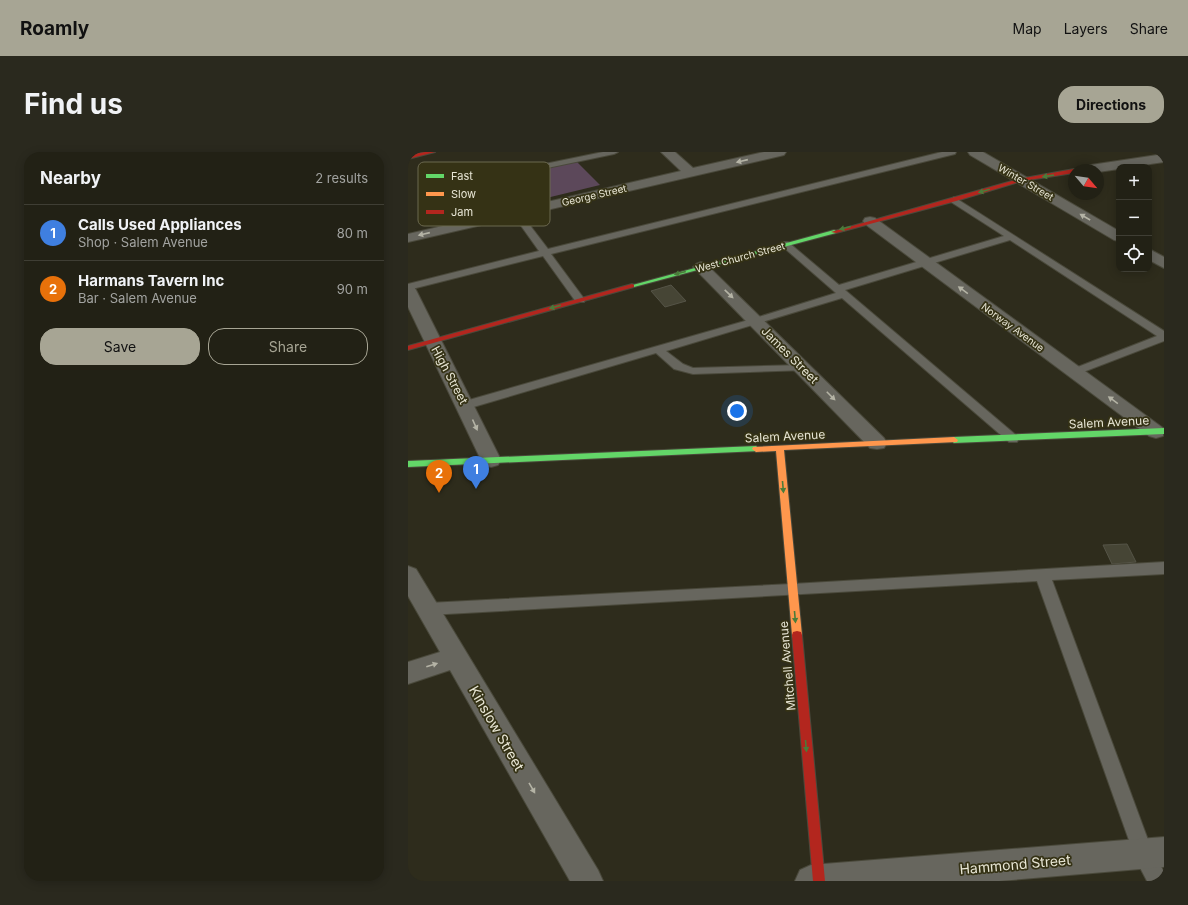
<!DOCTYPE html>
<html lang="en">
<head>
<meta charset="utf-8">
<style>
	body { margin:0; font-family:Inter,sans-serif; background:#2a291e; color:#f1f3f6 }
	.controls { position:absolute; right:12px; top:12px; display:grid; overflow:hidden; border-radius:8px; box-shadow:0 2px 10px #0003 }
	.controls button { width:36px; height:36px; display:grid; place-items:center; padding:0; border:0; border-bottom:1px solid #3f3e34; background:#222115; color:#f1f3f6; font:20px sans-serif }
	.compass { position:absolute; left:660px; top:12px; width:36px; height:36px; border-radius:50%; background:#222115; box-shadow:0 2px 10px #0003; rotate:119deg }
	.you { position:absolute; left:329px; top:259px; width:14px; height:14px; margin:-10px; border:3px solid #fff; border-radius:50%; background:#1a73e8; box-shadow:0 0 0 6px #1a73e833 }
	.badge { display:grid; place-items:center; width:26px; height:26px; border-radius:50%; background:#a7a594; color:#fff; font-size:13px; font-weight:700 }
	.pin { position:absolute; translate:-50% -33px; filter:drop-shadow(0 1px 2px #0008) }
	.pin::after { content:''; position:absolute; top:21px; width:14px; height:12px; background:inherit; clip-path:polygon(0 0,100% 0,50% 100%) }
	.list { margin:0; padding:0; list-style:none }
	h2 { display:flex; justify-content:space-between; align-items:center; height:52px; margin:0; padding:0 16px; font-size:17px }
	h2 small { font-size:13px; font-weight:400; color:#a2a3a0 }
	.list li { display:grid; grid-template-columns:26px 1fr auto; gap:12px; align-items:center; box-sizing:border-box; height:56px; padding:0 16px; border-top:1px solid #3f3e34 }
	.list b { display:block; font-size:15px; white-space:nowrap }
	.list p { margin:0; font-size:13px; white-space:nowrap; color:#a2a3a0 }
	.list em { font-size:13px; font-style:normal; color:#a2a3a0 }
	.actions { display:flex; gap:8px; padding:12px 16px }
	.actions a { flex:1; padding:9px 0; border:1px solid #a7a594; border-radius:16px; text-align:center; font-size:14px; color:#a7a594 }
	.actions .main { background:#a7a594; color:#111 }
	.icon { flex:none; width:22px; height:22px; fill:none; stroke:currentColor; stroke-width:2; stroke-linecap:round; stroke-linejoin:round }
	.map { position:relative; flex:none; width:756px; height:729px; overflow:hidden; border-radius:16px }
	header { display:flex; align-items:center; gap:24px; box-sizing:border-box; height:56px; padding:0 20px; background:#a7a594; color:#111 }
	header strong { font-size:19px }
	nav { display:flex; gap:22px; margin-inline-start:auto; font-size:14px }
	.intro { display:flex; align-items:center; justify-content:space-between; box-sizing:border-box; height:96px; padding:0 24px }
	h1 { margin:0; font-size:28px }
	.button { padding:10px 18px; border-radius:16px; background:#a7a594; color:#111; font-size:14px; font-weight:700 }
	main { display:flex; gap:24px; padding:0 24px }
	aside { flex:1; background:#222115; border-radius:16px; box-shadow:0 2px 10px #0003 }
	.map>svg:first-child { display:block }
	.green { fill:#5c485a }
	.building { fill:#464535; stroke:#555447 }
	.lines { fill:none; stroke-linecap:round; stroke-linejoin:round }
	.lane-casing { stroke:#4a493b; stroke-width:2 }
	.street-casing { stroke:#4a493b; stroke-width:2 }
	.fast-casing { stroke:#4a493b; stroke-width:2 }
	.slow-casing { stroke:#4a493b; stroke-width:2 }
	.jam-casing { stroke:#4a493b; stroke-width:2 }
	.lane { fill:#67665e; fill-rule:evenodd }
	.street { fill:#67665e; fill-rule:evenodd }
	.fast { fill:#63d668; fill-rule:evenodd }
	.slow { fill:#ff974d; fill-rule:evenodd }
	.jam { fill:#b3261e; fill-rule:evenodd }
	.oneway { fill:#b4b3a5 }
	.oneway2 { fill:#4a7c3a }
	.labels { text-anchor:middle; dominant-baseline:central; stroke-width:3.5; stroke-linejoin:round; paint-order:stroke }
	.far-street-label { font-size:10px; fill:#e8e6d5; stroke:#353215 }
	.street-label { font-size:12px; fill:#e8e6d5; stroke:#353215 }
	.near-street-label { font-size:14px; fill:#e8e6d5; stroke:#353215 }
	.key { fill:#353215; stroke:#6b684f; stroke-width:1 }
	.key-label { font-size:11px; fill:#e8e6d5 }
</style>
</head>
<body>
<header>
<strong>Roamly</strong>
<nav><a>Map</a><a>Layers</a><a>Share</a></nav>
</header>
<div class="intro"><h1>Find us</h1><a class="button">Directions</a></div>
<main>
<aside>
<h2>Nearby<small>2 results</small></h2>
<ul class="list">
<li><span class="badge" style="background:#3f7fe0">1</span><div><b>Calls Used Appliances</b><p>Shop · Salem Avenue</p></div><em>80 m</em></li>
<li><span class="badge" style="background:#e8710a">2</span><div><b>Harmans Tavern Inc</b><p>Bar · Salem Avenue</p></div><em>90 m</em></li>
</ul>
<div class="actions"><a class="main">Save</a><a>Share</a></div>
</aside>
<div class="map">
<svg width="756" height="729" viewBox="0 0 756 729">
	<rect width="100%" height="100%" fill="#2e2c1c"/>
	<!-- green -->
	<polygon class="green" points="169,10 192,33 122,50 101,24"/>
	<!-- building -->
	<g class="building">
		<polygon points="263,133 278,149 257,155 243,139"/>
		<polygon points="719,392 728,410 704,412 695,393"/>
	</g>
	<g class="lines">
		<!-- lane casing -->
		<g class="lane-casing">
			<g id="lane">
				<polygon points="195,0 210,0 206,2 54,34 78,69 73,72 70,71 45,33 49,30"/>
				<polygon points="534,0 548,0 547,2 143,102 177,148 176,150 168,150 135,104 0,138 0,132 131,99 104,61 105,59 111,59 140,97"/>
				<polygon points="546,45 756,179 756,189 670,222 662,222 660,220 662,218 749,184 602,88 437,138 609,284 611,287 609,290 601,290 434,146 258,199 275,212 285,216 395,213 399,214 401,216 399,218 285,222 266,217 248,201 62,256 54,256 52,253 54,250 344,167 428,141 374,94 372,92 374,90 380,90 431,133 596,84 543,50 542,48"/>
				<polygon points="756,410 756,422 644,428 743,696 756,720 756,729 739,729 728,708 629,429 20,463 15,461 12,457 15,453 20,451 384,432"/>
			</g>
		</g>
		<!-- street casing -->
		<g class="street-casing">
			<g id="street">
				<polygon points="253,0 267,0 285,16 356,0 378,0 376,3 372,4 0,90 0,82 273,19"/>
				<polygon points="560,0 575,0 711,79 711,89 706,88 562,3"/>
				<polygon points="756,2 756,10 722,15 711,15 711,17 690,20 690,18 670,18 671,15 676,14"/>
				<polygon points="462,65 467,66 755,276 755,284 748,286 741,284 457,72 455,69 457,66"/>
				<polygon points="741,97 756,105 756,116 741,108"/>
				<polygon points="293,110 298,112 476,286 479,291 476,296 469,297 462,296 288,118 285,115 288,112"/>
				<polygon points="0,133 6,135 8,138 93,308 90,313 83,315 76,313 73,308 0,155"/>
				<polygon points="0,414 8,417 190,718 195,729 162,729 42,518 0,532 0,510 32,500 0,444"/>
				<polygon points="756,685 756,715 591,729 387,729 392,718 403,713"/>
			</g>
		</g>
		<!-- fast casing -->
		<g class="fast-casing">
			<g id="fast">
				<polygon points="426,78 428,79 428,81 226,135 221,134"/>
				<polygon points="756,276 756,282 546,291 542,288 546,285"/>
				<polygon points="348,294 352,297 351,299 0,315 0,309"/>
			</g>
		</g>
		<!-- slow casing -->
		<g class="slow-casing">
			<polygon id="slow" points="546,285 550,288 549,290 376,298 394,483 393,486 389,487 385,486 384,483 368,299 348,300 344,297 345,295"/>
		</g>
		<!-- jam casing -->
		<g class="jam-casing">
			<g id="jam">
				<polygon points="17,0 27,0 0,7 0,3"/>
				<polygon points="666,17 668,18 666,18 666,21 614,29 548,49 428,81 423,80 611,27"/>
				<polygon points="224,132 226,133 226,135 0,198 0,194"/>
				<polygon points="389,479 393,480 394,483 417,729 405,729 384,483 385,480"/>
			</g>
		</g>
		<!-- lane -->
		<use href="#lane" class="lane"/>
		<!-- street -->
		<use href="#street" class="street"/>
		<!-- fast -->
		<use href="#fast" class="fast"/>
		<!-- slow -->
		<use href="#slow" class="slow"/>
		<!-- jam -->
		<use href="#jam" class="jam"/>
	</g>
	<!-- one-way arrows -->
	<defs><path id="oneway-solid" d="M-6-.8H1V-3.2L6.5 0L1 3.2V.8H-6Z"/></defs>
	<g class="oneway">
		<use href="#oneway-solid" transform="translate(334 9) rotate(167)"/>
		<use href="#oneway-solid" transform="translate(677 65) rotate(-150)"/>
		<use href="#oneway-solid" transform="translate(16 82) rotate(167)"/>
		<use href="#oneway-solid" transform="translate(555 138) rotate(-144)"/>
		<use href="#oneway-solid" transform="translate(321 142) rotate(44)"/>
		<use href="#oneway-solid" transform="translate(423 244) rotate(45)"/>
		<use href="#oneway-solid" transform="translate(705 248) rotate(-144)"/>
		<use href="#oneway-solid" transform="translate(67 273) rotate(66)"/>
		<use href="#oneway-solid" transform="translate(24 513) rotate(-18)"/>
		<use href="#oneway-solid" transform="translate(124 636) rotate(60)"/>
	</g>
	<g class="oneway2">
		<use href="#oneway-solid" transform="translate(640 24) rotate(171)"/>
		<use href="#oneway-solid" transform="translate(576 39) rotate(164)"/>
		<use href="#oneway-solid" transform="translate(437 76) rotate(165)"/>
		<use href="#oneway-solid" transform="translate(272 121) rotate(165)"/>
		<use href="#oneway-solid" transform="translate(147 155) rotate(164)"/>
		<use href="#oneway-solid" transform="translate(375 335) rotate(85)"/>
		<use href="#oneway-solid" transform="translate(387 465) rotate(85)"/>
		<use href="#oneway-solid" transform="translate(398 594) rotate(85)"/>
	</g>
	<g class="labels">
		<!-- far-street labels -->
		<g class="far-street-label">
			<text transform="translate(618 30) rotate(30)">Winter Street</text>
			<text transform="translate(186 43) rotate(-13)">George Street</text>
			<text transform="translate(332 105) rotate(-15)">West Church Street</text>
			<text transform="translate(605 175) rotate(36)">Norway Avenue</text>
		</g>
		<!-- street labels -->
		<g class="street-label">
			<text transform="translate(382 203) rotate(45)">James Street</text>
			<text transform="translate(42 223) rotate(62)">High Street</text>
			<text transform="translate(701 270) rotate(-3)">Salem Avenue</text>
			<text transform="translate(377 284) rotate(-3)">Salem Avenue</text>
			<text transform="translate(379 514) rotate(-95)">Mitchell Avenue</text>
		</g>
		<!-- near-street labels -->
		<g class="near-street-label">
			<text transform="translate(89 576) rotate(60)">Kinslow Street</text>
			<text transform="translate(607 712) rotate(-5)">Hammond Street</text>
		</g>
	</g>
	<!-- legend -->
	<rect x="10" y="10" width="132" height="64" rx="6" class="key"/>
	<rect x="18" y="22" width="18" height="4" fill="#63d668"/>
	<rect x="18" y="40" width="18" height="4" fill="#ff974d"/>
	<rect x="18" y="58" width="18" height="4" fill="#b3261e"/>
	<g class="key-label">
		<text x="43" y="28">Fast</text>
		<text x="43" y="46">Slow</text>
		<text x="43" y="64">Jam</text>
	</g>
</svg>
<div class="controls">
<button>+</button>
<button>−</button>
<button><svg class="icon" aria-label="locate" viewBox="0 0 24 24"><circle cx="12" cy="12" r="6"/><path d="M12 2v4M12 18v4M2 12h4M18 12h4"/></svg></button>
</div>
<svg class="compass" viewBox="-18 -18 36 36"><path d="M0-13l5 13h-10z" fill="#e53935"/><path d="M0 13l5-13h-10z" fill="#a2a3a0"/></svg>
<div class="you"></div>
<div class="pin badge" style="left:68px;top:337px;background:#3f7fe0">1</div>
<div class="pin badge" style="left:31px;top:341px;background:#e8710a">2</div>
</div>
</main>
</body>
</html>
